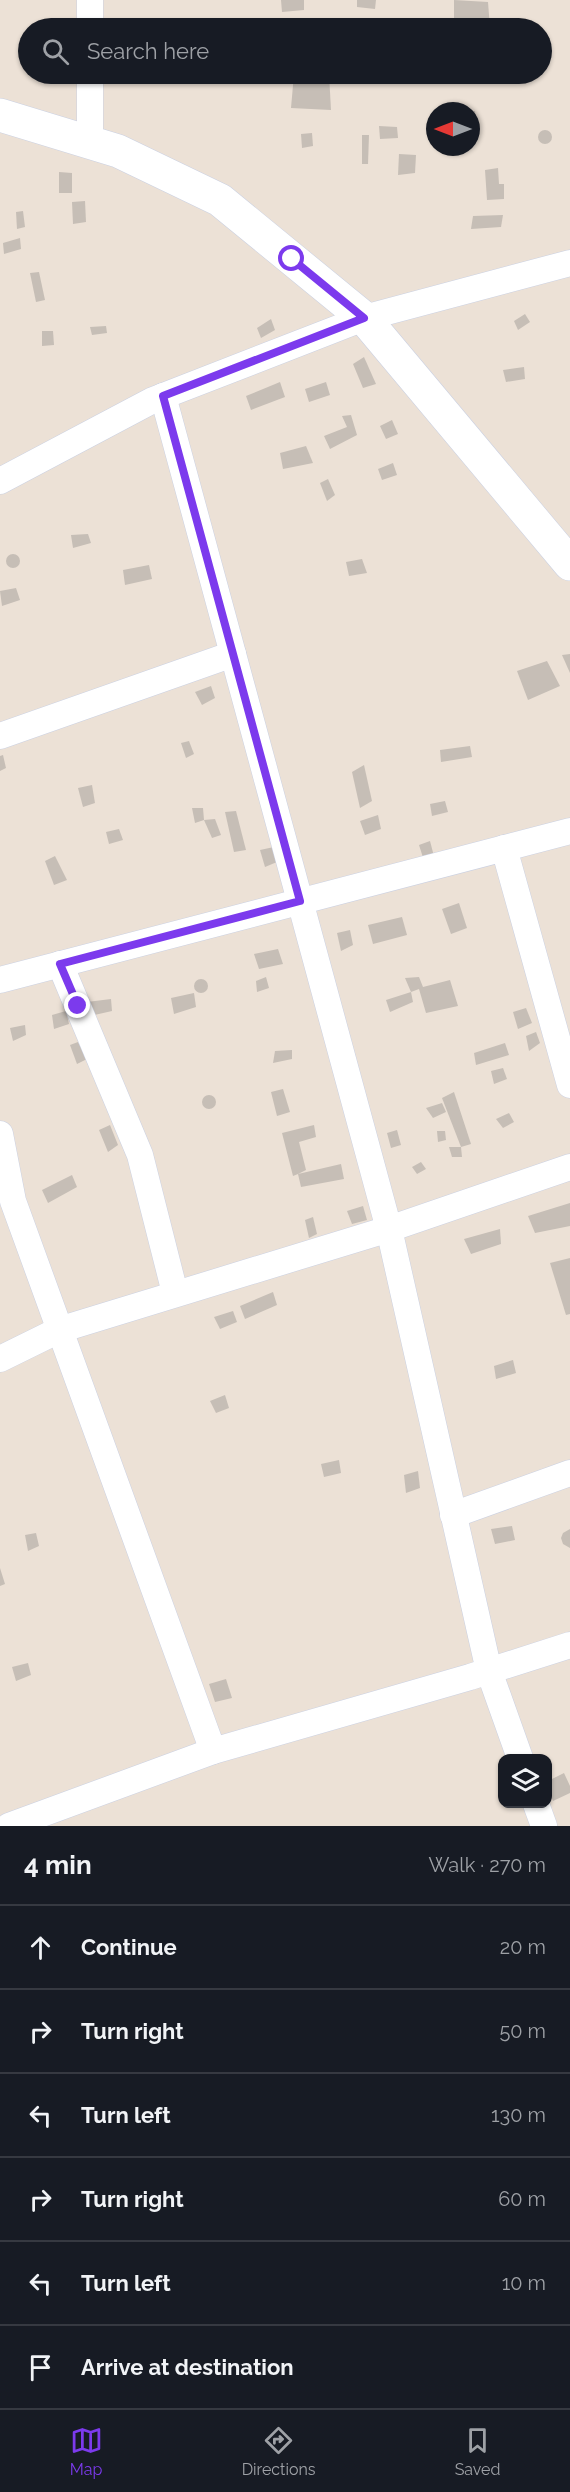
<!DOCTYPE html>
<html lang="en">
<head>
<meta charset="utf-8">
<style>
	body { margin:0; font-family:Raleway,sans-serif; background:#242831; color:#f1f3f6 }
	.controls { position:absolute; right:18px; bottom:18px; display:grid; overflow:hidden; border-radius:12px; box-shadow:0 2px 4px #0004 }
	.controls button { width:54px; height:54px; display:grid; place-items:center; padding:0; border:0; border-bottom:2px solid #363941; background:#171b24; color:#f1f3f6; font:30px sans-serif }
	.compass { position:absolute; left:426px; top:102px; width:54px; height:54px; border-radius:50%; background:#171b24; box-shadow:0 2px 4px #0004; rotate:270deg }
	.stop { position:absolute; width:18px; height:18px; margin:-14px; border:4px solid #7c3aed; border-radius:50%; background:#fff }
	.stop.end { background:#7c3aed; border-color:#fff; box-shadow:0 2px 6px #0008 }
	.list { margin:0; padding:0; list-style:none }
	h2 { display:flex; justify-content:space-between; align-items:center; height:78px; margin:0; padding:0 24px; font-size:26px }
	h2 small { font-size:20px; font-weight:400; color:#9ea1a6 }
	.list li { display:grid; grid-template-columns:39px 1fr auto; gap:18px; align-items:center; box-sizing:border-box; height:84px; padding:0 24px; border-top:2px solid #363941 }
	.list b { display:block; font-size:22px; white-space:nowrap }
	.list em { font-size:20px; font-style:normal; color:#9ea1a6 }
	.icon { flex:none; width:33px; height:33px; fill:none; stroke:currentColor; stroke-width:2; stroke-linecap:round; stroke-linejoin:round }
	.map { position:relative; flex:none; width:570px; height:1826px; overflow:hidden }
	.search { position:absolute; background:#171b24; box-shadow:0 2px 4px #0004; left:18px; right:18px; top:18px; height:66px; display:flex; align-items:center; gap:15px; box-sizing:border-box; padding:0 21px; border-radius:33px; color:#9ea1a6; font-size:22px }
	.sheet { height:582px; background:#171b24 }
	nav { display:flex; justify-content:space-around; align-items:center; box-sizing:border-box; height:84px; border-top:2px solid #363941; background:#171b24; font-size:16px; color:#9ea1a6 }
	nav a { display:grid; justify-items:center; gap:3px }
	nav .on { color:#7c3aed }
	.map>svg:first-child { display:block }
	.building { fill:#c6beb6 }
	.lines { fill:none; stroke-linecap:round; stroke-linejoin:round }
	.street-casing { stroke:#cbd1e2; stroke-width:27 }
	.secondary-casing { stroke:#cbd1e2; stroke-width:34 }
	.street { stroke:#fff; stroke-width:26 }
	.secondary { stroke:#fff; stroke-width:33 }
	.route { stroke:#7c3aed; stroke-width:8 }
</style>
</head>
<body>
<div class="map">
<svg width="570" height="1826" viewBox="0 0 570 1826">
	<rect width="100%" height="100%" fill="#ece1d6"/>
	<!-- building -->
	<g class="building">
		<polygon points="281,0 304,0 304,10 282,12"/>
		<polygon points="357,0 376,0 375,9 357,7"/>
		<polygon points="454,0 488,2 490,28 454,28"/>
		<polygon points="294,74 329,74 331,110 291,108"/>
		<polygon points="471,111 475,111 476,123 471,123"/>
		<polygon points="379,126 397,127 398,138 380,139"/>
		<circle cx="545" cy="137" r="7"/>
		<polygon points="312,133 313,146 302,148 301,134"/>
		<polygon points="362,135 369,135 368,164 362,164"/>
		<polygon points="399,154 416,155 415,173 398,175"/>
		<polygon points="498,168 499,184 504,184 504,199 487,200 485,170"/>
		<polygon points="59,172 72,173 72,193 59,193"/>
		<polygon points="85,201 86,222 73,224 72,202"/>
		<polygon points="23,211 25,227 17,229 16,212"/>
		<polygon points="503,215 501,227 471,229 473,216"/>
		<polygon points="20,238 21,249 4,254 3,243"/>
		<polygon points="39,272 45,300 36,302 30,273"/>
		<polygon points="525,314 530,322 518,330 514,321"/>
		<polygon points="271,319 275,330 261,338 257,328"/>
		<polygon points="106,326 107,333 92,335 90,327"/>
		<polygon points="42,331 53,331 54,345 42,346"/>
		<polygon points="364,357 376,384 363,388 353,364"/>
		<polygon points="524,367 525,379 506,382 503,370"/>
		<polygon points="280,382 285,397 251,410 246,396"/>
		<polygon points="326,382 330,395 309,402 305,389"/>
		<polygon points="351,415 357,435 330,449 324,436 347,427 342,416"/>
		<polygon points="392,420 398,434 386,439 380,426"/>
		<polygon points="306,446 313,463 283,469 280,453"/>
		<polygon points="393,463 397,475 382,480 378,469"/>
		<polygon points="328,479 335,495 327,501 320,483"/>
		<polygon points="88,534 91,543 73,548 71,535"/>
		<circle cx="13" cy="561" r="7"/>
		<polygon points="362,559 367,573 349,576 346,562"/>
		<polygon points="149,565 152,579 125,585 123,570"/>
		<polygon points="16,588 20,600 2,606 0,591"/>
		<polygon points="570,654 570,673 562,655"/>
		<polygon points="547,661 560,686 528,700 517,671"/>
		<polygon points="211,686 215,698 202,705 195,692"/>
		<polygon points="189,741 194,754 186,758 181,743"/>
		<polygon points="470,746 472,757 441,762 440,750"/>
		<polygon points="3,755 6,768 0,771 0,756"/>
		<polygon points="364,765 372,801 360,808 352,772"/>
		<polygon points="92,785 95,803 83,807 78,788"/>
		<polygon points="445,801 448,812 432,816 430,804"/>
		<polygon points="192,808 203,808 204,820 195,823"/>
		<polygon points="236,811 246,850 234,852 225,812"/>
		<polygon points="378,815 381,829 365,835 360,821"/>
		<polygon points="215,819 221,835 212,838 204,820"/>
		<polygon points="119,829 123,840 109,844 106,832"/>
		<polygon points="430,841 436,864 427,870 419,845"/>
		<polygon points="274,847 277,862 265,867 260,850"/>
		<polygon points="55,856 67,880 54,885 45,861"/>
		<polygon points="459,903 467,928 451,934 442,909"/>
		<polygon points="402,917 407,935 373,944 368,925"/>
		<polygon points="350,930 353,945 341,951 337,933"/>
		<polygon points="278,949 283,964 259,969 254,954"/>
		<polygon points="266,977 269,988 257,992 256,981"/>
		<polygon points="419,977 423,987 450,980 458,1006 426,1013 419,989 411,992 405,978"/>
		<circle cx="201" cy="986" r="7"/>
		<polygon points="411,992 413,1002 390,1012 386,1000"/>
		<polygon points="194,993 196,1007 174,1014 171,998"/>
		<polygon points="111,999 112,1011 90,1016 87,1002"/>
		<polygon points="526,1008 532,1023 518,1029 513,1012"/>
		<polygon points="66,1011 69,1024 54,1029 52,1015"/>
		<polygon points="25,1025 26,1035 13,1041 10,1028"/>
		<polygon points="536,1032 540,1043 529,1051 526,1036"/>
		<polygon points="78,1042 87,1059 77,1064 70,1045"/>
		<polygon points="505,1043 509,1055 476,1065 474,1053"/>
		<polygon points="292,1050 292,1059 273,1063 275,1051"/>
		<polygon points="503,1068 507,1079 494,1084 491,1071"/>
		<polygon points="283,1089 290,1112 277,1116 271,1092"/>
		<polygon points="454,1092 471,1144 461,1147 442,1098"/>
		<circle cx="209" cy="1102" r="7"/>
		<polygon points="442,1103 446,1112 433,1118 426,1108"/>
		<polygon points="509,1113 514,1122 503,1128 496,1119"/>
		<polygon points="110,1125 118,1145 108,1152 99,1130"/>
		<polygon points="314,1125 316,1137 299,1142 306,1170 298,1174 341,1164 344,1179 301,1187 298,1174 293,1176 282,1133"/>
		<polygon points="397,1130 401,1145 391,1148 387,1133"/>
		<polygon points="437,1131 445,1131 446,1140 438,1142"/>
		<polygon points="449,1147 461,1147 462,1157 452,1157"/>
		<polygon points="421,1162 426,1169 417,1174 412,1167"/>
		<polygon points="72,1175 77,1187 48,1203 42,1190"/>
		<polygon points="570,1203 570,1226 535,1233 528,1216"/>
		<polygon points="363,1206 367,1220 352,1224 347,1211"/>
		<polygon points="313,1217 317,1234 309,1238 305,1220"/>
		<polygon points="500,1229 501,1244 471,1254 464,1239"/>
		<polygon points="570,1258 570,1314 566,1315 550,1263"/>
		<polygon points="273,1292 277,1305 245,1319 240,1306"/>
		<polygon points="233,1311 237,1322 220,1329 214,1317"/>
		<polygon points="513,1360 516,1373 496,1379 494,1366"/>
		<polygon points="225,1395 229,1408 216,1413 210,1401"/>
		<polygon points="339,1460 341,1473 324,1477 321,1464"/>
		<polygon points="418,1471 420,1488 406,1493 404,1475"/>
		<polygon points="512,1526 515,1540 495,1544 491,1529"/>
		<polygon points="570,1529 570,1548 563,1544 561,1538 563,1533"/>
		<polygon points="36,1533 39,1546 28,1551 25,1535"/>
		<polygon points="0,1568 5,1584 0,1586"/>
		<polygon points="28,1663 31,1675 16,1681 12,1667"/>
		<polygon points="226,1679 232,1698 215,1702 209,1684"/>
		<polygon points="564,1773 570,1786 570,1793 553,1801 548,1789 548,1781"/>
	</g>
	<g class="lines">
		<!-- street casing -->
		<g class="street-casing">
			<g id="street">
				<polyline points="90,28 90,0"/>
				<polyline points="90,142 90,74"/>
				<polyline points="163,396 389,1229 489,1671 520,1758"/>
				<polyline points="0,481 153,400 364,318 570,263"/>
				<polyline points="0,736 233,654"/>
				<polyline points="504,848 570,1085"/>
				<polyline points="60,964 140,1155 175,1293"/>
				<polyline points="0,980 570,831"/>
				<polyline points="0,1134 13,1201 213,1751"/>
				<polyline points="0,1359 59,1330 389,1229 570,1167"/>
				<polyline points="453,1515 570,1473"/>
				<polyline points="536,1804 544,1826"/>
				<polyline points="9,1826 213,1751 470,1677 570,1645"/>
			</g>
		</g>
		<!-- secondary casing -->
		<g class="secondary-casing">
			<polyline id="secondary" points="0,115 118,151 220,200 364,318 570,564"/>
		</g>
		<!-- street -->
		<use href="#street" class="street"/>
		<!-- secondary -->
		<use href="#secondary" class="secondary"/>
	</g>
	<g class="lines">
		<!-- route -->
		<polyline class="route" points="78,1006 60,964 300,901 163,396 364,318 292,259"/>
	</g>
</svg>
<div class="controls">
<button><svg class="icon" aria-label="layers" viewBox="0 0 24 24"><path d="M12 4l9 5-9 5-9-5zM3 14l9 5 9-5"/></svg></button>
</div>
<svg class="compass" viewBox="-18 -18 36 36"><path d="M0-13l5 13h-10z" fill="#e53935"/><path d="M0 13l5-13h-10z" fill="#9ea1a6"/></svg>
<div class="stop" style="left:292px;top:259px"></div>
<div class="stop end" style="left:78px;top:1006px"></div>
<div class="search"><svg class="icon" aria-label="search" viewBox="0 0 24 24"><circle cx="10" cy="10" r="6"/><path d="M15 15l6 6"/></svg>Search here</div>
</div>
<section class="sheet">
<h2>4 min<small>Walk · 270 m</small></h2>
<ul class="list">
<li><svg class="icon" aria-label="ahead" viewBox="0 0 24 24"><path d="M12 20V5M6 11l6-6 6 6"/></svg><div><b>Continue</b></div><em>20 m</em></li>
<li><svg class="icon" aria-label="right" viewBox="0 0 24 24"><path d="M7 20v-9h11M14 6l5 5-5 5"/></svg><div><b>Turn right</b></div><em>50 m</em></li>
<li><svg class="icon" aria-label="left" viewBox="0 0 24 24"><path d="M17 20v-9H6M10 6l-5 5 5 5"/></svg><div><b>Turn left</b></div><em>130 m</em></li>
<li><svg class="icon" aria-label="right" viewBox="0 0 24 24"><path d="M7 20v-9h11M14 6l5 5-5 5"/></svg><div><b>Turn right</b></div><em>60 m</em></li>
<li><svg class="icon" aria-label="left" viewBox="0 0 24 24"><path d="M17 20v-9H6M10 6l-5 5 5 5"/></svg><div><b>Turn left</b></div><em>10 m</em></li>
<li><svg class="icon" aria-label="arrive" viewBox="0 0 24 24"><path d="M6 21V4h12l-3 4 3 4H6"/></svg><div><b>Arrive at destination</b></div></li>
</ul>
</section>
<nav>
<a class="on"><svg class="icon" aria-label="map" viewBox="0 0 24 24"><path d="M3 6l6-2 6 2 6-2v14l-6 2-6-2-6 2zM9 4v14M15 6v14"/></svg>Map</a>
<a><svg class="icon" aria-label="directions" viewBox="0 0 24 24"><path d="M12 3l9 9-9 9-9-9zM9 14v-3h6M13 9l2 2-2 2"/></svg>Directions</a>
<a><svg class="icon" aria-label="saved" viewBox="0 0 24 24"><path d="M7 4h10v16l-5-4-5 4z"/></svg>Saved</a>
</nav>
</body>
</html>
